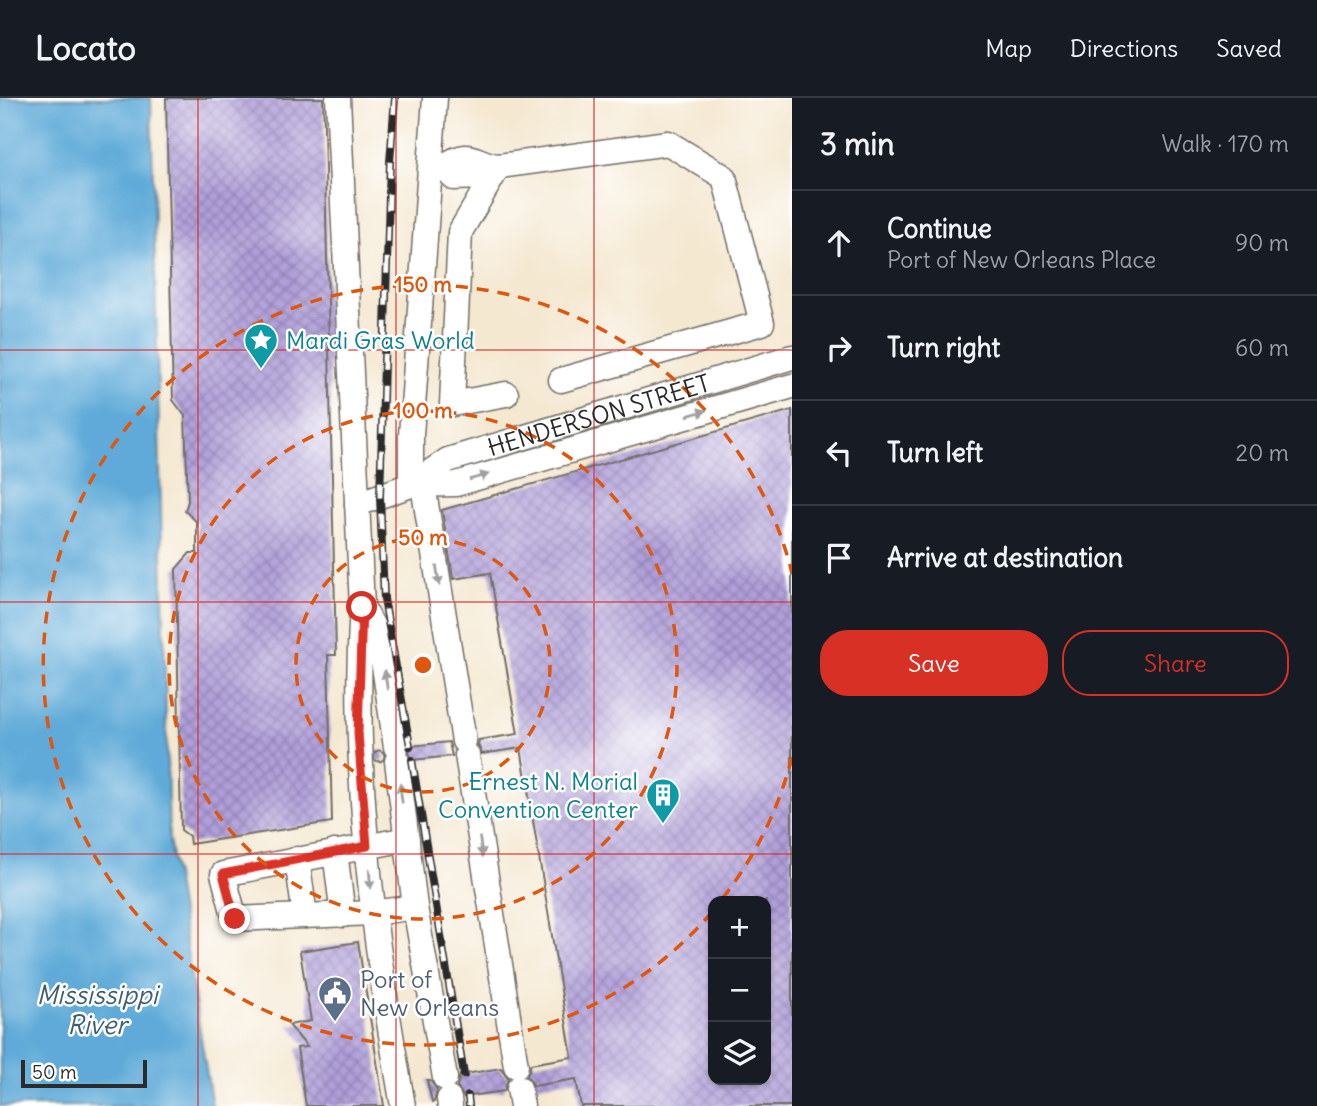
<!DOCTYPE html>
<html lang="en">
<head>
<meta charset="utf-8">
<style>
	body { margin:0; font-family:Delius,sans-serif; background:#20242c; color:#f1f3f6 }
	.controls { position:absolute; right:21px; bottom:21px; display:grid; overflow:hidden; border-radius:14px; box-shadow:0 2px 5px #0004 }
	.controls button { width:63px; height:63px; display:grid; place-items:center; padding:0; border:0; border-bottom:2px solid #363941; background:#171b24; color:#f1f3f6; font:35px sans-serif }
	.scale { position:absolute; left:21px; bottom:18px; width:126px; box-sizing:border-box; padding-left:7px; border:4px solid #2b2b2b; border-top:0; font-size:19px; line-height:24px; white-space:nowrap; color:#2b2b2b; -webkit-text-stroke:5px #fff; paint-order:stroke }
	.stop { position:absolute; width:21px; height:21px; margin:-16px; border:5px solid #d93025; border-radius:50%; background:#fff }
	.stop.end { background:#d93025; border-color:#fff; box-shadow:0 2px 7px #0008 }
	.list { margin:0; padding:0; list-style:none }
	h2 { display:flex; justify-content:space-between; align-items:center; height:91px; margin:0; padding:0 28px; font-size:30px }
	h2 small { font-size:23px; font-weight:400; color:#9ea1a6 }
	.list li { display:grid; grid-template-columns:46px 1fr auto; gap:21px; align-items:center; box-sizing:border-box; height:105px; padding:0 28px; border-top:2px solid #363941 }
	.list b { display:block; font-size:26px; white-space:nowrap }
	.list p { margin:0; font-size:23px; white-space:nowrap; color:#9ea1a6 }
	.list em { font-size:23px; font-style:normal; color:#9ea1a6 }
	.actions { display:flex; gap:14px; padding:21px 28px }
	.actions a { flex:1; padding:16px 0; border:2px solid #d93025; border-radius:28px; text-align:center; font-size:24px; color:#d93025 }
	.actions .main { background:#d93025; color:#fff }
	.icon { flex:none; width:38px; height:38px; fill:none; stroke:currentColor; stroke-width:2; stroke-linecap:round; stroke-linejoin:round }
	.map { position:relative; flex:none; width:792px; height:1008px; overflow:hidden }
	header { display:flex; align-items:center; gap:42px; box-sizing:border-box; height:98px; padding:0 35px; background:#171b24; border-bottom:2px solid #363941 }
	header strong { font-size:33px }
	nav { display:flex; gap:38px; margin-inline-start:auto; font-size:24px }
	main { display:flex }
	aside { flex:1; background:#171b24 }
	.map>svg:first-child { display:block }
	.water { fill:#5faad8; stroke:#456a82; stroke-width:2 }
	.building { fill:url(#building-cross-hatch); fill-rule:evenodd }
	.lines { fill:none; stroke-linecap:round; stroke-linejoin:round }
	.minor-casing { stroke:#716d65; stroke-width:27 }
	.minor { stroke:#fff; stroke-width:24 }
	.rail-casing { stroke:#2b2b2b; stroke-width:8 }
	.rail { stroke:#fff; stroke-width:5; stroke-dasharray:16; stroke-linecap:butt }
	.oneway { fill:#a0a0a0 }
	.route { stroke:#d93025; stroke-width:9 }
	.grid { fill:none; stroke:#d62828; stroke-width:2; stroke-opacity:0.55 }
	.ring { fill:none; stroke:#df570e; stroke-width:3.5; stroke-dasharray:12 9 }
	.labels { text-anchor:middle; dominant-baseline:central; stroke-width:5; stroke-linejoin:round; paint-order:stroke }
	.culture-label { font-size:24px; fill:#0d838f; stroke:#fff; text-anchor:start }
	.street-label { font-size:24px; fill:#2b2b2b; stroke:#fff }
	.service-label { font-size:24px; fill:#4e5e75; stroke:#fff; text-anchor:start }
	.water-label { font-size:26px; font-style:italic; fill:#405e70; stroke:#fff }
	.centre { fill:#df570e; stroke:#fff; stroke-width:3.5 }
	.ring-label { font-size:21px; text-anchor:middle; font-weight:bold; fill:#df570e; stroke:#fff; stroke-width:5; stroke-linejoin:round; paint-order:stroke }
</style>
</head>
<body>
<header>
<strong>Locato</strong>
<nav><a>Map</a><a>Directions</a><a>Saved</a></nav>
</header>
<main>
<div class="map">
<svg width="792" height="1008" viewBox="0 0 792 1008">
	<defs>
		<pattern id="building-cross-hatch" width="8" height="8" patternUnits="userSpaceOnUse" patternTransform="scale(1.75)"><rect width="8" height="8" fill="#b09fda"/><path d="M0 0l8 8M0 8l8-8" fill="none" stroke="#8f82b1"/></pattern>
	</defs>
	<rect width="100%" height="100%" fill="#fff"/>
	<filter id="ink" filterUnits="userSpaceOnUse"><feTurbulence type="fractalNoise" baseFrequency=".0143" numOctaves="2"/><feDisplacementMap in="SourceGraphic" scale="14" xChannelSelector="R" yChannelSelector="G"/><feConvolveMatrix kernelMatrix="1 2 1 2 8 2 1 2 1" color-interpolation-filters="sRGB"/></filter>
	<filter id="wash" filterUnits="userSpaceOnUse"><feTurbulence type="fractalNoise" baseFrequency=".00686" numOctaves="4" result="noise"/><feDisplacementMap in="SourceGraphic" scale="28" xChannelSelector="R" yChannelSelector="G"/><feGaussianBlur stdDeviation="1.57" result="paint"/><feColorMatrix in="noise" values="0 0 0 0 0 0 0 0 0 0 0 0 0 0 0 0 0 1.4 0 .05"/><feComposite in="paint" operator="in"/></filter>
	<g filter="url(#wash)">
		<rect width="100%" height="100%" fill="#f4e8d1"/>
		<!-- water -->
		<polygon class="water" points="0,0 151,0 169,740 212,1008 0,1008"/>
		<g id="blocks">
			<!-- building -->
			<g class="building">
				<polygon points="166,0 323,0 324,28 336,557 328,557 332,724 190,746 189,738 181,732 176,471 190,455 197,455 197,424 185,413 188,403 185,318 173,302"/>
				<path d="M792 312V1008H581L576 981 534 988 527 978 531 966 572 959 521 650 482 656 478 647 479 642 518 636 490 475 453 481 442 412ZM713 803H766V982H713Z"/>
				<polygon points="449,644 452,658 412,662 409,655 411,648"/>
				<circle cx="379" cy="658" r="5.5"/>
				<polygon points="358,844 384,1008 306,1008 297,950 307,949 289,927 311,923 300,853"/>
				<polygon points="501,970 508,980 504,993 464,999 457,989 460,977"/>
				<polygon points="427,982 430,982 437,992 434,1004 432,1004"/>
			</g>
		</g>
	</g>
	<g filter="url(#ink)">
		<use href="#blocks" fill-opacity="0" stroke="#716d65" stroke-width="2"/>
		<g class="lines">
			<!-- minor casing -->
			<g class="minor-casing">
				<g id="minor">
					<polyline points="338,0 362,509"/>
					<polyline points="432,66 445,68 454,80 481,79 490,68"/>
					<path d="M445 68C471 48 476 67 499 68L668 45 724 79 762 225 561 282"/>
					<polyline points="499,68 460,134 452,306 506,296"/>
					<polyline points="411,387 411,337 435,0"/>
					<polyline points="412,387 456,386 792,288"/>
					<polyline points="423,387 464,643"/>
					<path id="s1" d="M357 406 411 387 448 362 792 259"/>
					<path d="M396 649 380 541 362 509C351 676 374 843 403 1008"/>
					<polyline points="467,657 516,968"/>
					<polyline points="397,663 415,809 445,980"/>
					<polyline points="407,741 223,776 235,821 373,815 415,809"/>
					<polyline points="335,754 343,817"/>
					<polyline points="297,761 305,818"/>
					<polyline points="519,990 522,1008"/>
					<polyline points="449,1001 450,1008"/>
				</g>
			</g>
			<!-- minor -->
			<use href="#minor" class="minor"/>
			<!-- rail casing -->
			<g class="rail-casing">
				<g id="rail">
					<polyline points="395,0 390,64 380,399 384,501 410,648"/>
					<polyline points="412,662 464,977"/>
					<polyline points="468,998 469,1008"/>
				</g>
			</g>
			<!-- rail -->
			<use href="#rail" class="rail"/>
		</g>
		<!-- one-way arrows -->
		<defs><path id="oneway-solid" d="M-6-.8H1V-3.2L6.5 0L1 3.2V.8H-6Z" transform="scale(1.75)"/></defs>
		<g class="oneway">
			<use href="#oneway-solid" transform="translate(697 315) rotate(-16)"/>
			<use href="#oneway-solid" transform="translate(479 379) rotate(-16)"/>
			<use href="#oneway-solid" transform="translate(438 478) rotate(81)"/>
			<use href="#oneway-solid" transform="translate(386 582) rotate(-98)"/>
			<use href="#oneway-solid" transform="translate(401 695) rotate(-97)"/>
			<use href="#oneway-solid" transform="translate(481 749) rotate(81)"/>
			<use href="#oneway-solid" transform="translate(370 781) rotate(85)"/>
		</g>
	</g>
	<g class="lines" filter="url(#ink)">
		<!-- route -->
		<polyline class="route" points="235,821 223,776 367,748 358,635 362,509"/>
	</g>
	<!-- grid -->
	<path class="grid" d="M198 0V1008M396 0V1008M594 0V1008M0 252H792M0 504H792M0 756H792"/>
	<!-- distance rings -->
	<g class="ring">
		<circle cx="423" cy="567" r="127"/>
		<circle cx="423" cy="567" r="254"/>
		<path d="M792 659A380 380 0 0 1 722 801M712 814A380 380 0 1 1 792 475"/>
	</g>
	<!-- icons -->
	<defs>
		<g id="sight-pin" transform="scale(1.75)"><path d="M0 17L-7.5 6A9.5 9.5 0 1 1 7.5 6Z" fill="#0f9aa8" stroke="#fff"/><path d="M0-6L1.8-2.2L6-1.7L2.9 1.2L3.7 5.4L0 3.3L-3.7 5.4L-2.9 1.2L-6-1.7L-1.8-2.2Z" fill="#fff"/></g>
		<g id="building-pin" transform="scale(1.75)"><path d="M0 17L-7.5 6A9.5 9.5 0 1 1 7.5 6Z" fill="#0f9aa8" stroke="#fff"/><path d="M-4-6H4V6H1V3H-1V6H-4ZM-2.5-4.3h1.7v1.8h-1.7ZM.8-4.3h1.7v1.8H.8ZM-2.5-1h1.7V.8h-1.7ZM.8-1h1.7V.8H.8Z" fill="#fff"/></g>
		<g id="civic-pin" transform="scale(1.75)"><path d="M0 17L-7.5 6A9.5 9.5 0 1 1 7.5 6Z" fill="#5c6f8a" stroke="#fff"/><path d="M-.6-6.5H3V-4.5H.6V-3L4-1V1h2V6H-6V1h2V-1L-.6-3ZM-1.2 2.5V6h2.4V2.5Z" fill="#fff"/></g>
	</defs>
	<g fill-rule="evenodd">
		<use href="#sight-pin" x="261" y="242"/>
		<use href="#building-pin" x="663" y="697"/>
		<use href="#civic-pin" x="335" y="895"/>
	</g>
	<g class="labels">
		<!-- culture labels -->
		<g class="culture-label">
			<text x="286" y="242">Mardi Gras World</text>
			<text x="638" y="683" text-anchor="end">Ernest N. Morial<tspan x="638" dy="28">Convention Center</tspan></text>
		</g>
		<!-- street labels -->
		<g class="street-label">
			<text stroke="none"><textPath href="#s1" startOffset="259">HENDERSON STREET</textPath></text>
		</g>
		<!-- service labels -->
		<g class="service-label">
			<text x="360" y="881">Port of<tspan x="360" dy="28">New Orleans</tspan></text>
		</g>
		<!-- water labels -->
		<g class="water-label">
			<text x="97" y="896">Mississippi<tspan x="97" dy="30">River</tspan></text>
		</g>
	</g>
	<circle cx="423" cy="567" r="10" class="centre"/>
	<g class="ring-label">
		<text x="423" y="194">150 m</text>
		<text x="423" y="320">100 m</text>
		<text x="423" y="447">50 m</text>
	</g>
</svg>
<div class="controls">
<button>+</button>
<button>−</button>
<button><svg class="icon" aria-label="layers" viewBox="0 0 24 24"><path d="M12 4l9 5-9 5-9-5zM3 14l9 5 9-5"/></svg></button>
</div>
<div class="scale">50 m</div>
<div class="stop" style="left:362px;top:509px"></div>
<div class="stop end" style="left:235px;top:821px"></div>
</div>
<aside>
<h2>3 min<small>Walk · 170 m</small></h2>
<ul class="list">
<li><svg class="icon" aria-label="ahead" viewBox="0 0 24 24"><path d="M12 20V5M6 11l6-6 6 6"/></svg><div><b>Continue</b><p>Port of New Orleans Place</p></div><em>90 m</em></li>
<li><svg class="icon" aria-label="right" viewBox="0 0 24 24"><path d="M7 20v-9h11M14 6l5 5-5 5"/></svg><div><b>Turn right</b></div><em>60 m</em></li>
<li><svg class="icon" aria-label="left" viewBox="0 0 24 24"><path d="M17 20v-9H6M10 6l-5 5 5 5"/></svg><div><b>Turn left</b></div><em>20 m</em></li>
<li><svg class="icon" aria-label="arrive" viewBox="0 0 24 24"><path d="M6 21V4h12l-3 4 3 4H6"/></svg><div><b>Arrive at destination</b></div></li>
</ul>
<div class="actions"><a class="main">Save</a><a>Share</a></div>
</aside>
</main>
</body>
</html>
